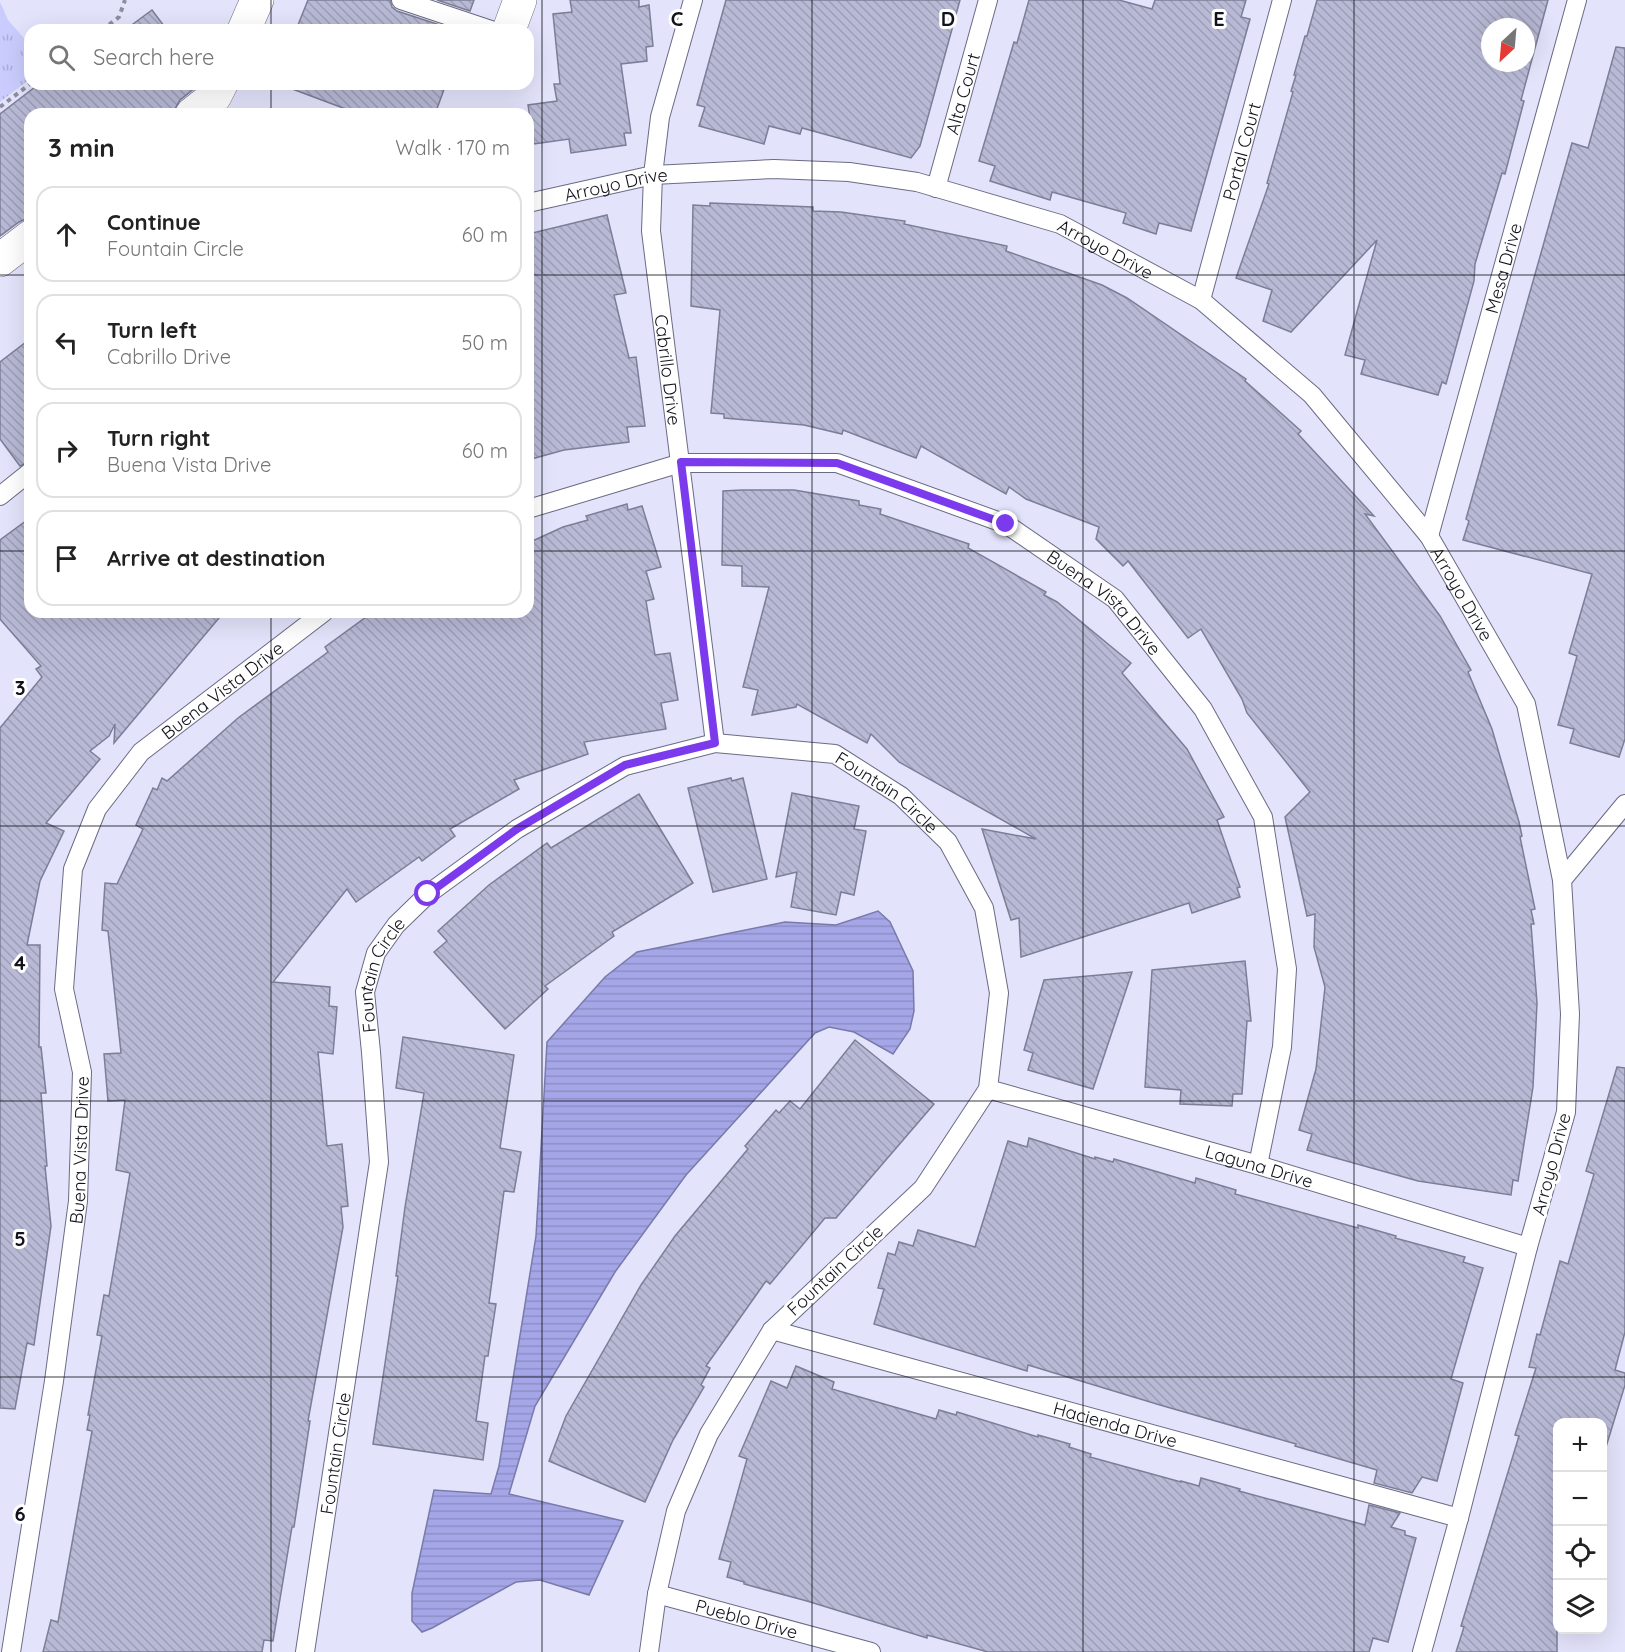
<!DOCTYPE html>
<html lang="en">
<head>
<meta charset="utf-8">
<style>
	body { margin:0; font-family:Quicksand,sans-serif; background:#f2f2f2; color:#222 }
	.controls { position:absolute; right:18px; bottom:18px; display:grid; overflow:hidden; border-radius:12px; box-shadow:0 6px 24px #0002 }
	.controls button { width:54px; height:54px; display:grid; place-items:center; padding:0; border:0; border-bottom:2px solid #e0e0e0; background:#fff; color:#222; font:30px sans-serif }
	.compass { position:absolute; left:1481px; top:18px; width:54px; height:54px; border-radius:50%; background:#fff; box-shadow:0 6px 24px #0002; rotate:206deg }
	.stop { position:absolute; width:18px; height:18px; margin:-14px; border:4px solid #7c3aed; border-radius:50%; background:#fff }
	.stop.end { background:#7c3aed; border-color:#fff; box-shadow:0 2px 6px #0008 }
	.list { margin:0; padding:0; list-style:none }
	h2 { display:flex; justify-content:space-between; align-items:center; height:78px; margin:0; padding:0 24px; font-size:26px }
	h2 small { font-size:20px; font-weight:400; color:#767676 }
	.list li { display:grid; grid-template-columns:39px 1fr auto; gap:18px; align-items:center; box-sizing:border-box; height:96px; margin:0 12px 12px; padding:0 12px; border:2px solid #e0e0e0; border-radius:18px }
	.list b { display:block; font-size:22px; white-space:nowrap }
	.list p { margin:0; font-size:20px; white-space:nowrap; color:#767676 }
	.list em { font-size:20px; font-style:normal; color:#767676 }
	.icon { flex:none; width:33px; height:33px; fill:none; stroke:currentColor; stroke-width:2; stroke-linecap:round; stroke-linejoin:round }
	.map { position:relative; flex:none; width:1625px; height:1652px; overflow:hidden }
	.search { position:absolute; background:#fff; box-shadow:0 6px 24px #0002; left:24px; top:24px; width:510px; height:66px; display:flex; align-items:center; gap:15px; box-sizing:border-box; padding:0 21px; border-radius:18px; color:#767676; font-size:22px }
	.panel { position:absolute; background:#fff; box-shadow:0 6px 24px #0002; left:24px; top:108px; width:510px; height:510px; border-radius:18px }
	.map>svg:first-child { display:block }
	.grass { fill:url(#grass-tufts) }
	.water { fill:url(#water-rules); stroke:#797aaa; stroke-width:1.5 }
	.building { fill:url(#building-back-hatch); stroke:#7c7e97; stroke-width:1.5; fill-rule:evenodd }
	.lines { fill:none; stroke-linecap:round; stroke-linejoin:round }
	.service-casing { stroke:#6a6b84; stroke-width:20 }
	.minor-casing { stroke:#6a6b84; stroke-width:34 }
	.path { stroke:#8c8d9e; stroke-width:4; stroke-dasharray:4.5 4.5; stroke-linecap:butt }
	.service { stroke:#fff; stroke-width:18 }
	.minor { stroke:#fff; stroke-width:33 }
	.route { stroke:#7c3aed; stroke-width:8 }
	.grid { fill:none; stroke:#12121c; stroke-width:1.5; stroke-opacity:0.55 }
	.labels { text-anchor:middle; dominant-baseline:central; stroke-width:6; stroke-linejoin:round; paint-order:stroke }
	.street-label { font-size:18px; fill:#12121c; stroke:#fff }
	.grid-label { font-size:20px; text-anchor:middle; font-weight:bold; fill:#12121c; stroke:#fff; stroke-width:6; stroke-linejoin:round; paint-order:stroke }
</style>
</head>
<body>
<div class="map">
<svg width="1625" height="1652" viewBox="0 0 1625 1652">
	<defs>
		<pattern id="grass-tufts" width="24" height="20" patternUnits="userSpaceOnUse" patternTransform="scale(1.5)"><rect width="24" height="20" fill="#caccfd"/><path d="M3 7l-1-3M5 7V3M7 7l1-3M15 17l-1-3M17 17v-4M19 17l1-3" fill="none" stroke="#acaed8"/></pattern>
		<pattern id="water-rules" width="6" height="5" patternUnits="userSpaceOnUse" patternTransform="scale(1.5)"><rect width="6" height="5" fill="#a5a6e7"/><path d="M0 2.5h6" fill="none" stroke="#8d8ec6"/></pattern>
		<pattern id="building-back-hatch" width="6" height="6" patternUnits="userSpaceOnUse" patternTransform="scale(1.5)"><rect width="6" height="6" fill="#b8b9d5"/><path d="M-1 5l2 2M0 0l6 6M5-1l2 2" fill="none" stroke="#9d9eb6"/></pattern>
	</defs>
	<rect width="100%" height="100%" fill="#e3e4fb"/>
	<!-- grass -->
	<polygon class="grass" points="0,2 8,20 30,45 26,57 30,79 0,102"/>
	<!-- water -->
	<polygon class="water" points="878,911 890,922 913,971 914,1011 910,1029 893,1054 854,1032 829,1027 815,1033 686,1175 615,1272 535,1406 509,1494 623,1521 589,1595 540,1580 516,1582 432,1628 422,1632 412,1621 412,1593 434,1490 491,1494 499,1466 536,1236 547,1042 605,977 637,952 785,922 836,925"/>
	<!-- building -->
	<g class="building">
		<polygon points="308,0 390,0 392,7 397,11 455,30 296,30"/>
		<polygon points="437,0 474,0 470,11"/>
		<polygon points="570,0 639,0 639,7 649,5 653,46 646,47 647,61 621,64 631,133 624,133 626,145 571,153 569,139 534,144 528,105 557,101 554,84 560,84 553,14 572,12"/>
		<polygon points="726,0 960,0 920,146 911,158 802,128 800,134 769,126 764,144 699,126 705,107 697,105"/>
		<polygon points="1029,0 1119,0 1152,9 1155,0 1246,0 1241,17 1250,19 1191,231 1159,223 1156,234 1123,223 1126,213 1052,192 1050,200 990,181 995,166 979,161 1014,42 1017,43"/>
		<path d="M1317 0H1548L1521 100 1524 101 1505 174 1502 173 1475 264 1474 281 1446 384 1442 382 1438 395 1361 374 1365 360 1345 355 1377 240 1291 332 1263 321 1272 290 1236 278 1269 184 1267 183 1293 92 1291 91 1296 75H1294L1305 36H1307ZM1490 27H1526V63H1490Z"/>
		<polygon points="152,10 167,30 125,30"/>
		<polygon points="1616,47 1625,48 1625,739 1619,757 1570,743 1574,729 1558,725 1577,656 1569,653 1592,574 1463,540 1469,521 1466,519 1572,143 1588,148"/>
		<polygon points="39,84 200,84 180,100 172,114 30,114 30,217 19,222 0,236 0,114"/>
		<polygon points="279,84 446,84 435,114 359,114"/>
		<polygon points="710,203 813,207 813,211 841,212 905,221 904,224 1007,246 1006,251 1102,285 1127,298 1246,379 1245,381 1301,431 1298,434 1374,516 1365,514 1440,616 1471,670 1468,672 1492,729 1519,822 1522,836 1520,837 1535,909 1531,910 1534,924 1531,924 1537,1003 1533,1087 1518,1181 1513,1180 1511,1195 1418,1181 1307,1150 1312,1134 1299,1130 1316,1069 1325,987 1314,947 1315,914 1307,916 1285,817 1310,792 1247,713 1242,699 1201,629 1188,638 1128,561 1123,566 1096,539 1099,527 1026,499 1009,487 1006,494 921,446 916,458 843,430 842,434 804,425 724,418 724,414 711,413 720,310 691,306 693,205 710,206"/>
		<polygon points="607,215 626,293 614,295 629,358 636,357 645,426 627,427 629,442 564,450 528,460 528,234"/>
		<polygon points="30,339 30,461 20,466 0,439 0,362"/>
		<polygon points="742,490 794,490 859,501 859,505 881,509 880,514 969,544 968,548 1046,592 1044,595 1057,602 1131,663 1122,673 1187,749 1224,817 1217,820 1240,887 1237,888 1240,897 1192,913 1189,903 1021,957 1019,918 1011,920 982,829 1036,839 899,762 871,734 867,743 797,704 796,707 752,715 758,690 743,687 769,587 742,586 742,566 722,565 723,491"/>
		<polygon points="627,504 628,510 642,506 661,567 646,571 654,599 646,601 655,655 670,653 678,700 661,703 666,729 584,742 588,754 514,780 519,789 450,829 455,836 422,861 419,857 356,902 347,889 273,982 330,987 329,1006 337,1007 333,1054 318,1052 327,1146 342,1144 348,1206 341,1207 343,1227 308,1421 310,1421 294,1527 292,1527 273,1641 264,1640 262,1652 43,1652 51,1620 58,1622 92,1431 87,1430 90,1415 88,1415 102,1336 97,1335 104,1295 109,1296 130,1173 116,1170 125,1100 108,1101 104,1054 121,1053 108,931 102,930 105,883 117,884 143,829 136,825 153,788 157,790 162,778 167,781 238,718 328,652 325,647 373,612 528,612 528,543 563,527 588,520 586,516"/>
		<polygon points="30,518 30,612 224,612 114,743 115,724 109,736 90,751 100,759 46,823 64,831 40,881 27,945 40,945 39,1047 41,1047 46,1093 41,1093 47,1166 45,1166 51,1226 34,1345 27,1343 15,1409 0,1408 0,728 42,677 36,669 41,666 0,619 0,540"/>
		<polygon points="731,778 732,781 743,778 767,879 713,892 688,788"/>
		<polygon points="792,793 859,806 854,829 866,831 854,895 841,892 836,915 791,907 797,872 776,877"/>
		<polygon points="639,794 693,883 612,932 614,936 545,986 548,989 505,1029 434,952 447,941 438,931 489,885 547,843 551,848"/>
		<polygon points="1245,961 1251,1021 1247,1021 1242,1094 1233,1094 1232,1106 1180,1104 1181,1090 1145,1087 1152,970"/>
		<polygon points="1132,972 1093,1089 1028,1070 1033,1053 1024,1050 1044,980"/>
		<polygon points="403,1037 514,1055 500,1148 521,1152 514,1192 504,1191 489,1303 496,1304 488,1356 485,1356 476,1421 488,1423 483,1460 373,1444 398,1276 396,1276 405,1207 424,1093 396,1088"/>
		<polygon points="855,1040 934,1104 836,1218 825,1218 770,1284 766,1281 706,1366 710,1368 701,1385 704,1387 673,1440 645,1502 549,1461 566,1416 641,1285 675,1236 748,1149 745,1146 776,1110 779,1113 790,1101 800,1109"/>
		<polygon points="1617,1067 1625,1068 1625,1332 1615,1370 1625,1373 1625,1385 1602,1460 1602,1422 1557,1422 1557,1652 1456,1652 1464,1627 1461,1626 1519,1436 1515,1435 1536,1368 1529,1367 1537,1334 1540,1335 1560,1261 1568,1264 1594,1174 1586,1171"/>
		<polygon points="1029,1138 1095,1159 1095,1157 1113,1162 1114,1159 1195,1183 1196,1178 1236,1190 1235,1194 1358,1228 1358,1225 1396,1236 1395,1238 1465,1257 1463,1262 1483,1268 1451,1379 1463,1383 1437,1481 1422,1477 1412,1493 1374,1483 1377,1470 1295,1446 1296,1444 1160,1405 1028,1365 1027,1371 874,1324 884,1289 878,1288 888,1253 895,1255 899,1242 913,1246 918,1230 975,1247 1008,1141 1027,1147"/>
		<polygon points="796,1366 834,1382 832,1389 936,1419 939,1410 956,1415 957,1412 1038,1437 1038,1435 1070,1444 1069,1447 1091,1454 1090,1457 1181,1482 1181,1481 1199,1486 1201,1478 1240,1489 1239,1491 1365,1525 1369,1505 1400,1513 1391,1527 1405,1531 1405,1535 1416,1538 1388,1642 1373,1638 1369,1652 988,1652 927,1635 927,1638 807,1601 744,1584 744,1582 727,1577 731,1562 719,1559 747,1459 739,1456 771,1381 787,1388"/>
	</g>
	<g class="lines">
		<!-- service casing -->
		<g class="service-casing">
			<g id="service">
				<polyline points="401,0 491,30"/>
				<path id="s1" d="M693 0 660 117 653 175 651 231 715 743"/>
				<path id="s2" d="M936 188 988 0"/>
				<path id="s3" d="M528 203 653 175 774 169 849 172 917 182 1060 224 1201 300 1312 395 1429 536 1526 704 1562 880 1570 1014 1566 1112 1528 1247 1459 1518 1422 1652"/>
				<path id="s4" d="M1201 300 1282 0"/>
				<polyline points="0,496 30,472"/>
				<path id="s5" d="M528 509 681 463H837L1006 524 1115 599 1203 709 1263 817 1287 969 1282 1047 1258 1165"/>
				<path id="s6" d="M1429 536 1577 0"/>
				<polyline points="1562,880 1625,804"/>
				<path id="s7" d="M988 1089 1258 1165 1528 1247"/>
				<path id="s8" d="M772 1330 1459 1518"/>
				<path id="s9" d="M657 1594 871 1652"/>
				<path id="s10" d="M11 1652 54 1381 78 1201 82 1072 64 989 73 869 97 809 141 752 324 612"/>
				<path id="s11" d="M305 1652 379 1162 371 1052 365 992 376 953 396 925 428 894 517 829 625 766 715 743 835 754 901 796 948 842 984 908 999 993 988 1089 923 1188 772 1330 709 1434 676 1511 657 1594 649 1652"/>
			</g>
		</g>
		<!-- minor casing -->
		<g class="minor-casing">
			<g id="minor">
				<polyline points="244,30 257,0"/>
				<polyline points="509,30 520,0"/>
				<polyline points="192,114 215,96 221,84"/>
				<polyline points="0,260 30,237"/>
			</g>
		</g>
		<!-- path -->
		<g class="path">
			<polyline points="102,30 119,17 125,0"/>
			<polyline points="0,107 30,84"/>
		</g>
		<!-- service -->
		<use href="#service" class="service"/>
		<!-- minor -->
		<use href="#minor" class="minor"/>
	</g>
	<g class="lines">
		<!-- route -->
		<polyline class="route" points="428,894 517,829 625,765 715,743 681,462 837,463 1006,524"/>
	</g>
	<!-- grid -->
	<path class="grid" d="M271 0V30M542 0V1652M812 0V1652M1083 0V1652M1354 0V1652M271 84V114M0 275H30M528 275H1625M0 551H30M528 551H1625M271 612V1652M0 826H1625M0 1101H1625M0 1377H1625"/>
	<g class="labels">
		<!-- street labels -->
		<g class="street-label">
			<text stroke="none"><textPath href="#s2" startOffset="98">Alta Court</textPath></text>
			<text stroke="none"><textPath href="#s4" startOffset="154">Portal Court</textPath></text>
			<text stroke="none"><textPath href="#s3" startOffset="90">Arroyo Drive</textPath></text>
			<text stroke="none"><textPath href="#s3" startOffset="594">Arroyo Drive</textPath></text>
			<text stroke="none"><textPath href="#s6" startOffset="278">Mesa Drive</textPath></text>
			<text stroke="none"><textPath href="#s1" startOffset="376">Cabrillo Drive</textPath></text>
			<text stroke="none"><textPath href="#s3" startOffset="1098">Arroyo Drive</textPath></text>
			<text stroke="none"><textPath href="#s5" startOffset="622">Buena Vista Drive</textPath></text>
			<text stroke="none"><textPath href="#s10" startOffset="1029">Buena Vista Drive</textPath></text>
			<text stroke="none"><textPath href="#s11" startOffset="1299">Fountain Circle</textPath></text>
			<text stroke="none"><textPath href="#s11" startOffset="687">Fountain Circle</textPath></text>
			<text stroke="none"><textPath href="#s10" startOffset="507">Buena Vista Drive</textPath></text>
			<text transform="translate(1551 1164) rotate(-75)">Arroyo Drive</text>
			<text stroke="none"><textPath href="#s7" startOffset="282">Laguna Drive</textPath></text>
			<text transform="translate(835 1270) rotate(-43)">Fountain Circle</text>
			<text stroke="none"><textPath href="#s8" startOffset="356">Hacienda Drive</textPath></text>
			<text stroke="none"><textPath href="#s11" startOffset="201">Fountain Circle</textPath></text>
			<text stroke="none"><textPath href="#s9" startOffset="93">Pueblo Drive</textPath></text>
		</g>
	</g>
	<g class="grid-label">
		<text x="677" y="26">C</text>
		<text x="948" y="26">D</text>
		<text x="1219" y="26">E</text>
		<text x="20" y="695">3</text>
		<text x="20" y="970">4</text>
		<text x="20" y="1246">5</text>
		<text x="20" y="1521">6</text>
	</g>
</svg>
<div class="controls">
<button>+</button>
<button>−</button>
<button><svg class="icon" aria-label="locate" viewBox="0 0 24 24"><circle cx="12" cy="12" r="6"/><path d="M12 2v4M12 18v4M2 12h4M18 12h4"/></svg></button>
<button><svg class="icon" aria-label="layers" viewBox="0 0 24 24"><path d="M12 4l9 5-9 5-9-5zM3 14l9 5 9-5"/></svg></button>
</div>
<svg class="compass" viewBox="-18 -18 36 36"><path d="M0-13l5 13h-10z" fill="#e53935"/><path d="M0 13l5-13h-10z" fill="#767676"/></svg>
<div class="stop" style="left:428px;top:894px"></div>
<div class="stop end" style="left:1006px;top:524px"></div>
<div class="search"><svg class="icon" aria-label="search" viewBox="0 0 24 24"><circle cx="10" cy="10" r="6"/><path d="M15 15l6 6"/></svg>Search here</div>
<section class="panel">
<h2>3 min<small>Walk · 170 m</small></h2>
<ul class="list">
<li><svg class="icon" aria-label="ahead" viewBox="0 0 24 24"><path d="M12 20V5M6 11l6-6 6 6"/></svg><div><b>Continue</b><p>Fountain Circle</p></div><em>60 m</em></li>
<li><svg class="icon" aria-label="left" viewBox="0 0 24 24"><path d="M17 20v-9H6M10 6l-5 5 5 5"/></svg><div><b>Turn left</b><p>Cabrillo Drive</p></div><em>50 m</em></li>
<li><svg class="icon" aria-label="right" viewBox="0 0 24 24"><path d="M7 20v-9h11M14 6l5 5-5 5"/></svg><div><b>Turn right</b><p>Buena Vista Drive</p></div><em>60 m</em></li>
<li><svg class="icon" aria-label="arrive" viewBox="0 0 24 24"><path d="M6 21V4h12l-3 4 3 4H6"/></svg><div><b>Arrive at destination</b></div></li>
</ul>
</section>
</div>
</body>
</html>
